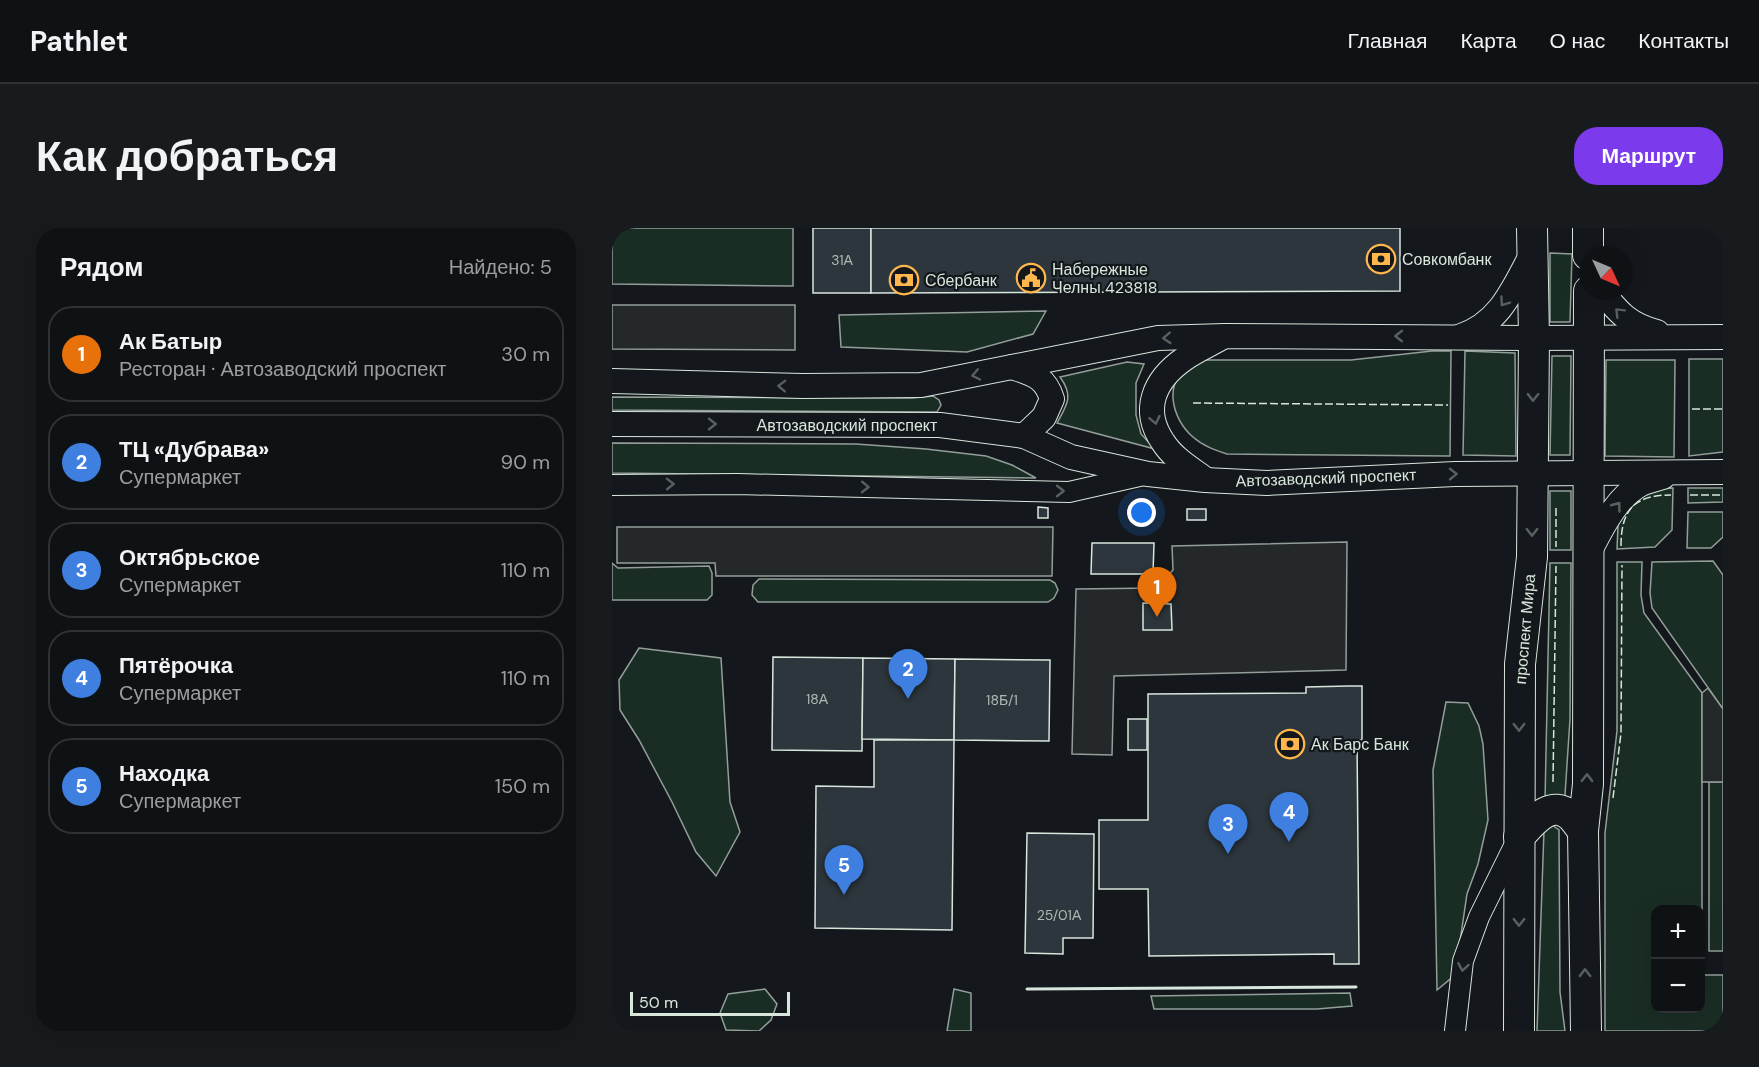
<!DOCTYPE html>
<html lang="ru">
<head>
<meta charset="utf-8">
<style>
	body { margin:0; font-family:"DM Sans",sans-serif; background:#181b1e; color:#f1f3f6 }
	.controls { position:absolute; right:18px; bottom:18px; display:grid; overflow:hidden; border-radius:12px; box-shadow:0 6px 24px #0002 }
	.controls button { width:54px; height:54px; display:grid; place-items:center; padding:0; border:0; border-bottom:2px solid #2f3234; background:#0f1215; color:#f1f3f6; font:30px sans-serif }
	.compass { position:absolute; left:967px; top:18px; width:54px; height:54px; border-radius:50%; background:#0f1215; box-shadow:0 6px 24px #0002; rotate:134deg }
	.scale { position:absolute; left:18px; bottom:15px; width:160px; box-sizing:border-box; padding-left:6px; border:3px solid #d8e6dc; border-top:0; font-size:16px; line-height:21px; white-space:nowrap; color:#d8e6dc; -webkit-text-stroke:4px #14181c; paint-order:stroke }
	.you { position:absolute; left:530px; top:285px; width:21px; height:21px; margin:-15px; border:4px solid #fff; border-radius:50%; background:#1a73e8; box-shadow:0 0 0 9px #1a73e833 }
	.badge { display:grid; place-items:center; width:39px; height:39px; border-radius:50%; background:#7c3aed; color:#fff; font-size:20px; font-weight:700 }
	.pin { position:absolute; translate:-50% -50px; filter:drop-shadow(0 2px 3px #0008) }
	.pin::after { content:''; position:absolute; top:32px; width:21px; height:18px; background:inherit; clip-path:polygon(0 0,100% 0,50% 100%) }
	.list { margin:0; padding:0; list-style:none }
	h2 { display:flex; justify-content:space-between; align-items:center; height:78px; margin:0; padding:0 24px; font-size:26px }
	h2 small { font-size:20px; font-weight:400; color:#9b9ea0 }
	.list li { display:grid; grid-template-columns:39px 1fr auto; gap:18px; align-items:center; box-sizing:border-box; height:96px; margin:0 12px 12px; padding:0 12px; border:2px solid #2f3234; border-radius:24px }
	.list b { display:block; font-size:22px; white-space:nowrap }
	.list p { margin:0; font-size:20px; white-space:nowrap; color:#9b9ea0 }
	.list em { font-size:20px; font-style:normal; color:#9b9ea0 }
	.map { position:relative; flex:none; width:1111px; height:803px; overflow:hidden; border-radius:24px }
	header { display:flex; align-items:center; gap:36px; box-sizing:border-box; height:84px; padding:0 30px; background:#0f1215; border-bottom:2px solid #2f3234 }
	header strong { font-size:28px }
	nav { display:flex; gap:33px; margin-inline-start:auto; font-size:21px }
	.intro { display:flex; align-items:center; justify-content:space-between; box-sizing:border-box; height:144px; padding:0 36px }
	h1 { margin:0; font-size:42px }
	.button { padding:15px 27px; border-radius:24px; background:#7c3aed; color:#fff; font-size:21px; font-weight:700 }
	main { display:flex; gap:36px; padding:0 36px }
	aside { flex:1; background:#0f1215; border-radius:24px; box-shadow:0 6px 24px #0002 }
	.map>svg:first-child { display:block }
	.green { fill:#1a2d24; stroke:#939e99; stroke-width:1.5; fill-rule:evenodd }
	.parking { fill:#24282b; stroke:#939e99; stroke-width:1.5 }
	.building { fill:#2c363c; stroke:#d8e6dc; stroke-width:1.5 }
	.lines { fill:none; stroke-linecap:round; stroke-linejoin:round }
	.minor-casing { stroke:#d8e6dc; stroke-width:22 }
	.tertiary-casing { stroke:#d8e6dc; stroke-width:26 }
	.primary-casing { stroke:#d8e6dc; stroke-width:32 }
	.minor { stroke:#14181c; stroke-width:20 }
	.tertiary { stroke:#14181c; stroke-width:24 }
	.primary { stroke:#14181c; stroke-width:30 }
	.fence { stroke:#d8e6dc; stroke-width:1.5; stroke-dasharray:8 3; stroke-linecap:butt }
	.wall { stroke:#d8e6dc; stroke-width:3 }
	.oneway { stroke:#59605f }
	.labels { text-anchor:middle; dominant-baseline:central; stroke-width:4.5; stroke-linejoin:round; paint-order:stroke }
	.number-label { font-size:14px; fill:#adbab4 }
	.poi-label { font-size:16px; fill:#d8e6dc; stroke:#14181c; text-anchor:start }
	.street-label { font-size:16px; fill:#d8e6dc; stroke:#14181c }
</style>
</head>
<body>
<header>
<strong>Pathlet</strong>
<nav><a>Главная</a><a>Карта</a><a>О нас</a><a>Контакты</a></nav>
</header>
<div class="intro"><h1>Как добраться</h1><a class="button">Маршрут</a></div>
<main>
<aside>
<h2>Рядом<small>Найдено: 5</small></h2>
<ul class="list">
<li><span class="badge" style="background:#e8710a">1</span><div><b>Ак Батыр</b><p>Ресторан · Автозаводский проспект</p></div><em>30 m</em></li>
<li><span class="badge" style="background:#3f7fe0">2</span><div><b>ТЦ «Дубрава»</b><p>Супермаркет</p></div><em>90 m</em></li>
<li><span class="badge" style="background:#3f7fe0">3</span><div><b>Октябрьское</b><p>Супермаркет</p></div><em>110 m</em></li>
<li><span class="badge" style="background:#3f7fe0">4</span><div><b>Пятёрочка</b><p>Супермаркет</p></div><em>110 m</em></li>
<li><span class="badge" style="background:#3f7fe0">5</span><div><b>Находка</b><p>Супермаркет</p></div><em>150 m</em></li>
</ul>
</aside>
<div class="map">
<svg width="1111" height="803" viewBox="0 0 1111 803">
	<rect width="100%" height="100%" fill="#14181c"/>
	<!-- green -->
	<g class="green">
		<polygon points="0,0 181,0 181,58 0,56"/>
		<polygon points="938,25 960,26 958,94 938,94"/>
		<polygon points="434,83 421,106 355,124 229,119 227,87"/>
		<path d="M820 123H839L838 228 615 226C603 222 591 218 581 209 560 191 550 154 579 137 583 135 588 134 593 132H739Z"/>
		<polygon points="853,123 903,125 904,228 851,227"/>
		<polygon points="940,128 959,128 958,227 938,227"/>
		<polygon points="1077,131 1111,131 1111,224 1077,228"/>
		<polygon points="994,132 1063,132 1062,229 993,228"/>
		<path d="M515 134 532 136 524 155V187L529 206 543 221 445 195C455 177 462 168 448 149Z"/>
		<polygon points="321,168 327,172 329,177 325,184 0,182 0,169 300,170"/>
		<polygon points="0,215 244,216 314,221 374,228 400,237 424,250 0,245"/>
		<polygon points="1061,260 1060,302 1043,319 1005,321 1006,298 1009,285 1039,261"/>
		<polygon points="1076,260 1111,260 1111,274 1076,275"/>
		<rect x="938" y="263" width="21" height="59"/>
		<polygon points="1076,284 1111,284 1111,309 1099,320 1075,320"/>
		<polygon points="1101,333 1111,347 1111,481 1040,380 1038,365 1040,334"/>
		<path d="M1005 334H1030L1029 367 1032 385 1090 465V747H1111V803H993V605L1005 503ZM1044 682H1088V780H1044Z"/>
		<polygon points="0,335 6,340 97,338 100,345 100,367 95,372 0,372"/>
		<polygon points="938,335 959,335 958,491 953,567 952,569 933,573"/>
		<polygon points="147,351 438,352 443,355 446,362 442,370 436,374 146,374 140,367 141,357"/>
		<polygon points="27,420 109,430 118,574 128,604 104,648 84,624 60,574 27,512 8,482 7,452"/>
		<polygon points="834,474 856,475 867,498 871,516 876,592 866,636 855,666 843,747 825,762 821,542"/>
		<rect x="1097" y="554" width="14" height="169"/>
		<polygon points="940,597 947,602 948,764 953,803 925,803 932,602"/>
		<polygon points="153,761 165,776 159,792 147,803 114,802 108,785 116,766"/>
		<polygon points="342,761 359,765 359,803 335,803"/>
		<polygon points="738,765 740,778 705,781 542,781 539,768"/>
	</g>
	<!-- parking -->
	<g class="parking">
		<polygon points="0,77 183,77 183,122 0,121"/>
		<polygon points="5,299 441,299 440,348 104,348 103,335 5,335"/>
		<polygon points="735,314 734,442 502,448 500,527 460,526 464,361 544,360 561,342 560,318"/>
		<polygon points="1096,460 1111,481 1111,554 1090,554 1090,465"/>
	</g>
	<!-- building -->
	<g class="building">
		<rect x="201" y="0" width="58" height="65"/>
		<polygon points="259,0 788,0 788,63 259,65"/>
		<polygon points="426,279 436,280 436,290 426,290"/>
		<rect x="575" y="281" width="19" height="11"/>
		<polygon points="480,315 542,315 541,346 479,346"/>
		<polygon points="531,375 559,376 560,402 531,402"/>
		<polygon points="161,429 251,430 250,523 160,522"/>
		<polygon points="251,430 343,431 342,512 250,511"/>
		<polygon points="343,431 438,432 437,513 342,512"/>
		<polygon points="737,458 750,458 750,512 745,512 747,736 722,736 722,726 537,728 536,661 487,661 487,592 536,592 536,466 694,465 694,459"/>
		<rect x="516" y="491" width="19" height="31"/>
		<polygon points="262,512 342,512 340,702 203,700 204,558 262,559"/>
		<polygon points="415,605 482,606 481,710 451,710 451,726 413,725"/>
	</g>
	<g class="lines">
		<!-- minor casing -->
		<g class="minor-casing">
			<g id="minor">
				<polyline points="0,257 125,256 457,264 532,247"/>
				<polyline points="843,803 851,733 867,689 904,614"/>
			</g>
		</g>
		<!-- tertiary casing -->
		<g class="tertiary-casing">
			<g id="tertiary">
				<path d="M990 63C1006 85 1018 97 1045 104"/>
				<path d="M849 108C889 95 902 58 921 24"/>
				<path d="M400 139C420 146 433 148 440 171L432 189 412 208"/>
				<polyline points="0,153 191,158 309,157 546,110 613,108 922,110 1111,109"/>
				<polyline points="0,196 328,197 412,208 459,229 536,246 593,252 655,255 843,246 1111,244"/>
				<path d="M593 251C578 240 561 230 551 214 529 182 542 152 572 131 583 123 597 117 609 110"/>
				<path d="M975 328C989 303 1002 271 1029 256 1035 253 1044 251 1051 249"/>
			</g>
		</g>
		<!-- primary casing -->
		<g class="primary-casing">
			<g id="primary">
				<polyline points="976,27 976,0"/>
				<path d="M907 609C920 595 938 570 959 588 963 592 967 598 971 603"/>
				<polyline points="907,803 908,436 920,329 922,110 920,0"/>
				<polyline points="974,803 971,603 976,556 977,63"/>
			</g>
		</g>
		<!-- minor -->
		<use href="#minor" class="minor"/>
		<!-- tertiary -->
		<use href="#tertiary" class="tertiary"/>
		<!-- primary -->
		<use href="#primary" class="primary"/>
		<!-- fence -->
		<g class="fence">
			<polyline points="581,175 836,177"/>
			<polyline points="1080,181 1111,181"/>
			<polyline points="1078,267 1111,267"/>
			<polyline points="944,280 944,319"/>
			<path d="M1009 318C1009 281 1023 267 1059 267"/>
			<polyline points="941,554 944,338"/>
			<polyline points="1001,570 1009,505 1010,337"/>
		</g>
		<!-- wall -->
		<polyline class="wall" points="415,761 744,759"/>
	</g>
	<!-- one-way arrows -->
	<defs><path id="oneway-chevron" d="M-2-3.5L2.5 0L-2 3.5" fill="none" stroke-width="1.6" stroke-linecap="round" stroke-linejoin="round" transform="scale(1.5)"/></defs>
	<g class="oneway">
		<use href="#oneway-chevron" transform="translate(892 74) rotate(125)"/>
		<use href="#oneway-chevron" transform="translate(1007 84) rotate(-135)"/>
		<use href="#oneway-chevron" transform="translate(787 108) rotate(-180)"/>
		<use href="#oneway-chevron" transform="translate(555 110) rotate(177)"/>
		<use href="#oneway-chevron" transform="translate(364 147) rotate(168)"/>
		<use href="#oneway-chevron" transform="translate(170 158) rotate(-178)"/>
		<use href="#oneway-chevron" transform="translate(921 169) rotate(91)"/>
		<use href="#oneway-chevron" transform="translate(543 192) rotate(78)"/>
		<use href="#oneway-chevron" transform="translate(100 196)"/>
		<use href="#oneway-chevron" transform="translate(841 246) rotate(-1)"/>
		<use href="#oneway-chevron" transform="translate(58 256) rotate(-1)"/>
		<use href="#oneway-chevron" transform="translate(253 259) rotate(1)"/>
		<use href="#oneway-chevron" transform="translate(448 263)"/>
		<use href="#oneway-chevron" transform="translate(1005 278) rotate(-53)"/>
		<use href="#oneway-chevron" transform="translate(920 304) rotate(90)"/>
		<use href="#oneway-chevron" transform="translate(907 499) rotate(90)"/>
		<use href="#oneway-chevron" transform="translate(975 550) rotate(-89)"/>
		<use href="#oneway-chevron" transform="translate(907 694) rotate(90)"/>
		<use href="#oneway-chevron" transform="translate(851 739) rotate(100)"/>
		<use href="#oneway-chevron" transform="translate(973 745) rotate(-91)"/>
	</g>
	<!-- icons -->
	<defs>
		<g id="bank-ring" transform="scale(1.5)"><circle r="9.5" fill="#14181c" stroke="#ffb74d" stroke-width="1.5"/><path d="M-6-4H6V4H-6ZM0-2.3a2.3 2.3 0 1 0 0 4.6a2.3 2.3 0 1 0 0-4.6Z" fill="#ffb74d"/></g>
		<g id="civic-ring" transform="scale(1.5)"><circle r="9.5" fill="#14181c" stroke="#ffb74d" stroke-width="1.5"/><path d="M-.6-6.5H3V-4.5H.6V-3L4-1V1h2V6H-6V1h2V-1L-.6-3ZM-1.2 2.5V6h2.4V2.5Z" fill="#ffb74d"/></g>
	</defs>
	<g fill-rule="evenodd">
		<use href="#bank-ring" x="769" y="31"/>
		<use href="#civic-ring" x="419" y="50"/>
		<use href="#bank-ring" x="292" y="52"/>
		<use href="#bank-ring" x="678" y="516"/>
	</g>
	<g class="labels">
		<!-- number labels -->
		<g class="number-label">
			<text x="230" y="32">31А</text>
			<text x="205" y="471">18А</text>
			<text x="390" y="472">18Б/1</text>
			<text x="447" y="687">25/01А</text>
		</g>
		<!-- poi labels -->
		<g class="poi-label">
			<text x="790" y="31">Совкомбанк</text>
			<text x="440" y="41">Набережные<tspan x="440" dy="18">Челны 423818</tspan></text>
			<text x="313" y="52">Сбербанк</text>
			<text x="699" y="516">Ак Барс Банк</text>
		</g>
		<!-- street labels -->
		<g class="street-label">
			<text x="235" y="197">Автозаводский проспект</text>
			<text transform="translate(714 250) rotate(-2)">Автозаводский проспект</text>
			<text transform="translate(913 401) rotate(-85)">проспект Мира</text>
		</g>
	</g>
</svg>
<div class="controls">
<button>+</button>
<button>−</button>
</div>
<svg class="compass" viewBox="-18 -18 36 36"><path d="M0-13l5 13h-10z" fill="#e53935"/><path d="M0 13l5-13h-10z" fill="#9b9ea0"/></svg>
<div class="scale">50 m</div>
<div class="you"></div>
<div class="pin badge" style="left:545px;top:389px;background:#e8710a">1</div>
<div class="pin badge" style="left:296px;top:471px;background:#3f7fe0">2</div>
<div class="pin badge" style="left:616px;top:626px;background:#3f7fe0">3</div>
<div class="pin badge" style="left:677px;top:614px;background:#3f7fe0">4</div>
<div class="pin badge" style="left:232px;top:667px;background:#3f7fe0">5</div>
</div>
</main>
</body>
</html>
